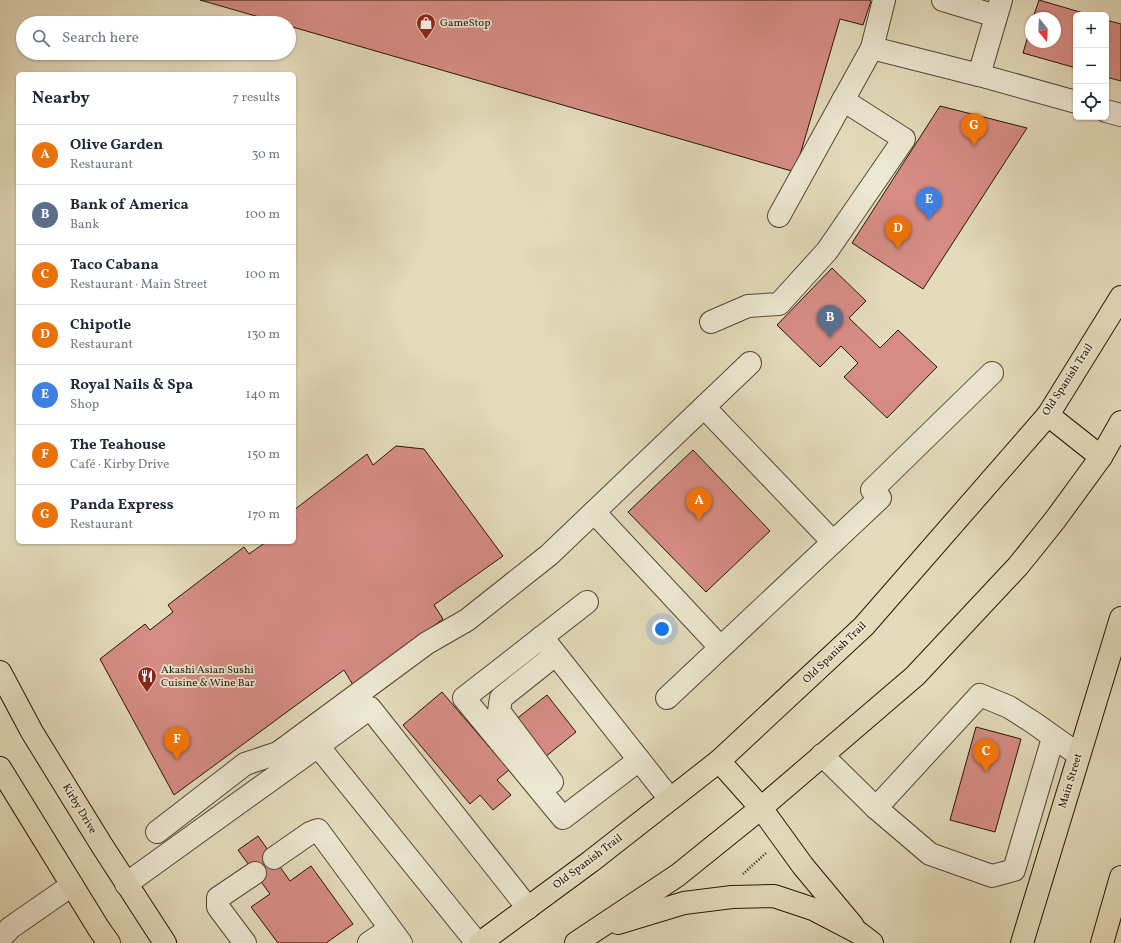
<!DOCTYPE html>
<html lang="en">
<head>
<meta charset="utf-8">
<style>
	body { margin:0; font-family:Vollkorn,serif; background:#f6f6f7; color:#1f2937 }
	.controls { position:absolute; right:12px; top:12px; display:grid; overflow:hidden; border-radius:6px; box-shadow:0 1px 3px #0004 }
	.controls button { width:36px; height:36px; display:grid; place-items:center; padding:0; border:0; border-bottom:1px solid #e0e1e3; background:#fff; color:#1f2937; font:20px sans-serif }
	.compass { position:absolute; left:1025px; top:12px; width:36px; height:36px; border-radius:50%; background:#fff; box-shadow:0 1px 3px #0004; rotate:162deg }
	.you { position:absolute; left:662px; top:629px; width:14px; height:14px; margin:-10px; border:3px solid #fff; border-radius:50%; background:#1a73e8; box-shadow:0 0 0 6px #1a73e833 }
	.badge { display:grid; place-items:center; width:26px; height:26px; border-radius:50%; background:#0f766e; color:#fff; font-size:13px; font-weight:700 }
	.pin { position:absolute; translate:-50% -33px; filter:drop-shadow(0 1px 2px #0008) }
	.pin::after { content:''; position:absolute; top:21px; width:14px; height:12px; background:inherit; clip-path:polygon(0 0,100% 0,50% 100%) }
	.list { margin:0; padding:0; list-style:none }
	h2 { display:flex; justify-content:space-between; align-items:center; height:52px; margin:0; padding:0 16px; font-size:17px }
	h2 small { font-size:13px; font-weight:400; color:#747a83 }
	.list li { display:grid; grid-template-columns:26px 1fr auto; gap:12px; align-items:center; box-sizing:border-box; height:60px; padding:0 16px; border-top:1px solid #e0e1e3 }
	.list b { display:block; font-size:15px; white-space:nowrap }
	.list p { margin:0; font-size:13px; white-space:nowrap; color:#747a83 }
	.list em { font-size:13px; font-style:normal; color:#747a83 }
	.icon { flex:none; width:22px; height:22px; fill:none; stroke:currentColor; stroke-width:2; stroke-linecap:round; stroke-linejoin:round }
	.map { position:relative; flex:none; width:1121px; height:943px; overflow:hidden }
	.search { position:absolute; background:#fff; box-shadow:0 1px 3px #0004; left:16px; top:16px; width:280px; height:44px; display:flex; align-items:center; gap:10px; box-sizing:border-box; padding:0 14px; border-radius:22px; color:#747a83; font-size:15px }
	.panel { position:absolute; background:#fff; box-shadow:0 1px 3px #0004; left:16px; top:72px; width:280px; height:472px; border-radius:6px }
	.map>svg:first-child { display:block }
	.building { fill:#d68c84; stroke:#241609 }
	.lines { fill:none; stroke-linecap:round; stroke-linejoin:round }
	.minor-casing { stroke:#544736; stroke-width:24 }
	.major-casing { stroke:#241609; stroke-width:24 }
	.path { stroke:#241609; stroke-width:2.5; stroke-dasharray:1 2; stroke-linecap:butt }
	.minor { stroke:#ede8d3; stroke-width:22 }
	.major { stroke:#e4dbbb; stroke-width:22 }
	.labels { text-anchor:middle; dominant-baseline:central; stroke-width:3.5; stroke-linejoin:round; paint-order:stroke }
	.poi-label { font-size:11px; fill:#241609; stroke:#ede8d3; text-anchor:start }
	.street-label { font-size:11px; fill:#241609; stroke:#ede8d3 }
</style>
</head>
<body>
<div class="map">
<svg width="1121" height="943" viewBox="0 0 1121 943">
	<rect width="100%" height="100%" fill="#e4dbbb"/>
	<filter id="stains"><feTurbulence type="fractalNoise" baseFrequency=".005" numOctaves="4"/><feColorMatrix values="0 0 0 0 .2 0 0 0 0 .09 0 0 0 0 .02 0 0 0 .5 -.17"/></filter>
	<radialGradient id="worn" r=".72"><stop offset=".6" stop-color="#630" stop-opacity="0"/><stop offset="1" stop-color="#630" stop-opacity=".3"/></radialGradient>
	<!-- building -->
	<g class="building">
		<polygon points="200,0 869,0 871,1 863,25 840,19 795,172 289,26 289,23 280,23"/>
		<polygon points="1039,0 1090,15 1076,15 1076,68 1023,53 1031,26 1031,42 1055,42 1055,18 1033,18"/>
		<polygon points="1106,20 1121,24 1121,81 1106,77"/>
		<polygon points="940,106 1027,128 923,289 852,243"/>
		<polygon points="832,268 866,301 849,318 880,348 898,330 937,367 887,418 844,377 858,363 841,346 820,367 777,325"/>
		<polygon points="396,446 424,449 503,556 434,605 443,619 353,685 344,670 174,795 100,659 145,624 150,630 173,612 168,605 244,547 249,554 266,542 294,542 294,522 296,520 294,516 294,510 367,454 373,465"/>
		<polygon points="693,450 770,531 706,592 628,512"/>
		<polygon points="442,692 509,770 497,780 511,795 493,810 480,795 470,804 403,725"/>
		<polygon points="547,695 576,732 545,757 515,720"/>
		<polygon points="976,727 1021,739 995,832 950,820"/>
		<polygon points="258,836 290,881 311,866 353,924 326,943 278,943 251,907 270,894 238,850"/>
	</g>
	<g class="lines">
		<!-- minor casing -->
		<g class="minor-casing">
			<g id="minor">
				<polyline points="943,0 996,16"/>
				<polyline points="872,48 979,75 1076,102"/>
				<polyline points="979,75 1001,0"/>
				<polyline points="1106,111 1121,115"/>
				<polyline points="779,216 872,48 884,0"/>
				<polyline points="711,322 748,306 779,304 827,251 904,139 843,100"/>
				<polyline points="704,407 833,542"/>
				<polyline points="872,490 992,373"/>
				<polyline points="594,512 720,647"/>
				<polyline points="587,602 464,698 563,818 639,760"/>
				<polyline points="542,637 670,799"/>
				<polyline points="667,698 880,498"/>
				<polyline points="310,735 318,746 370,708 528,908"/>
				<polyline points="822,755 876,808 980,695 1009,707 1034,723 1079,755"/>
				<polyline points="552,782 499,711 501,698 555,655"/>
				<polyline points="876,808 930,854 992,876 1014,870 1053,738"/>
				<polyline points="157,832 245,764 278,753 427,643 467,620 549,555 750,363"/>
				<polyline points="274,858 310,833 318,830 401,943"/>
				<polyline points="126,884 318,746 477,943"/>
				<polyline points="0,939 10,928 72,885"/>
				<polyline points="245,943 218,907 218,898 255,873"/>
				<polyline points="369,943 390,929"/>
			</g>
		</g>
		<!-- major casing -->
		<g class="major-casing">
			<g id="major">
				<polyline points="1048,415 1101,457"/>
				<polyline points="0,672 32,732 101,844 165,943"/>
				<polyline points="719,761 761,808 803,866 853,926"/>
				<polyline points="0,768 99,929 109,943"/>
				<polyline points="618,923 684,903 732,897 774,896 813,909 859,933 872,943"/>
				<polyline points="480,943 590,862 719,761 864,626 1048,415 1121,297"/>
				<polyline points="576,943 678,875 761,808 915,676 1018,566 1055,520 1101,457 1121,422"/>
				<polyline points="1022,943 1121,618"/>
				<polyline points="1102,943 1121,877"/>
			</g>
		</g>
		<!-- path -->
		<polyline class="path" points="743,874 766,853"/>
		<!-- minor -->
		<use href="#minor" class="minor"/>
		<!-- major -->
		<use href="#major" class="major"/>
	</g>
	<!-- icons -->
	<defs>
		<g id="shop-pin" transform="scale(1)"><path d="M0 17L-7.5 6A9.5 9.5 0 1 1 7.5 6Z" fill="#8f2418" stroke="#ede8d3"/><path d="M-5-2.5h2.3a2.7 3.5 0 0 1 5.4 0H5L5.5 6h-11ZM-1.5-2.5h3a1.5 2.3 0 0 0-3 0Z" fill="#fff"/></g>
		<g id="restaurant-pin" transform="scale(1)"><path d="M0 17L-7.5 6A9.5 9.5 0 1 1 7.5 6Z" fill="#8f2418" stroke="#ede8d3"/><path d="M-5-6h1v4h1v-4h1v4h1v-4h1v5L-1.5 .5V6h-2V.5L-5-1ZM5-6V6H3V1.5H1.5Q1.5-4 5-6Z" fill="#fff"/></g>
	</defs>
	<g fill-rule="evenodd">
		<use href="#shop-pin" x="426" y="23"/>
		<use href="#restaurant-pin" x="147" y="676"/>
	</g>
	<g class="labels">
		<!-- poi labels -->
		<g class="poi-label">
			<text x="440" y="23">GameStop</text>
			<text x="161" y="670">Akashi Asian Sushi<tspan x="161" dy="13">Cuisine &amp; Wine Bar</tspan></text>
		</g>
		<!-- street labels -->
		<g class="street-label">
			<text transform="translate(1068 380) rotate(-57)">Old Spanish Trail</text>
			<text transform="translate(835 653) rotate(-44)">Old Spanish Trail</text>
			<text transform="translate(1071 781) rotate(-73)">Main Street</text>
			<text transform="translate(79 809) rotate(59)">Kirby Drive</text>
			<text transform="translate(588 862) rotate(-37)">Old Spanish Trail</text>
		</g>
	</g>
	<rect width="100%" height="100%" filter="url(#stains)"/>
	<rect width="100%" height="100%" fill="url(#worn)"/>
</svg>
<div class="controls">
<button>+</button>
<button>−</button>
<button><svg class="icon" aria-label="locate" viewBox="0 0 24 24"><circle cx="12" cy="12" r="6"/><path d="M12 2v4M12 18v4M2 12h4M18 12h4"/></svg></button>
</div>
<svg class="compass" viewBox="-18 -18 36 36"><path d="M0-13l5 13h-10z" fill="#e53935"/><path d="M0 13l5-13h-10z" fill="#747a83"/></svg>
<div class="you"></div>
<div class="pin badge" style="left:699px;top:521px;background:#e8710a">A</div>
<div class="pin badge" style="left:830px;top:338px;background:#5c6f8a">B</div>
<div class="pin badge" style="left:986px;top:772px;background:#e8710a">C</div>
<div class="pin badge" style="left:898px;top:249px;background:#e8710a">D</div>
<div class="pin badge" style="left:929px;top:220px;background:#3f7fe0">E</div>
<div class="pin badge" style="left:177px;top:760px;background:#e8710a">F</div>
<div class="pin badge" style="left:974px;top:146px;background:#e8710a">G</div>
<div class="search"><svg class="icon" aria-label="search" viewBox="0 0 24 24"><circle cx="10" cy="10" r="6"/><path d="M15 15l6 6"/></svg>Search here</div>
<section class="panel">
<h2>Nearby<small>7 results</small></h2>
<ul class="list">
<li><span class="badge" style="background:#e8710a">A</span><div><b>Olive Garden</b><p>Restaurant</p></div><em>30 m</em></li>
<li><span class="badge" style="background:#5c6f8a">B</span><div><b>Bank of America</b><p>Bank</p></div><em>100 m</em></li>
<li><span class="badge" style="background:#e8710a">C</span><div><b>Taco Cabana</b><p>Restaurant · Main Street</p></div><em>100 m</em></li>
<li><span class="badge" style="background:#e8710a">D</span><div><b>Chipotle</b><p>Restaurant</p></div><em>130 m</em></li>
<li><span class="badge" style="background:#3f7fe0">E</span><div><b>Royal Nails &amp; Spa</b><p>Shop</p></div><em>140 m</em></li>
<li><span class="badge" style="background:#e8710a">F</span><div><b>The Teahouse</b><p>Café · Kirby Drive</p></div><em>150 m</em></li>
<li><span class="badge" style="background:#e8710a">G</span><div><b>Panda Express</b><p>Restaurant</p></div><em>170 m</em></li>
</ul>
</section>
</div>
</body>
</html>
